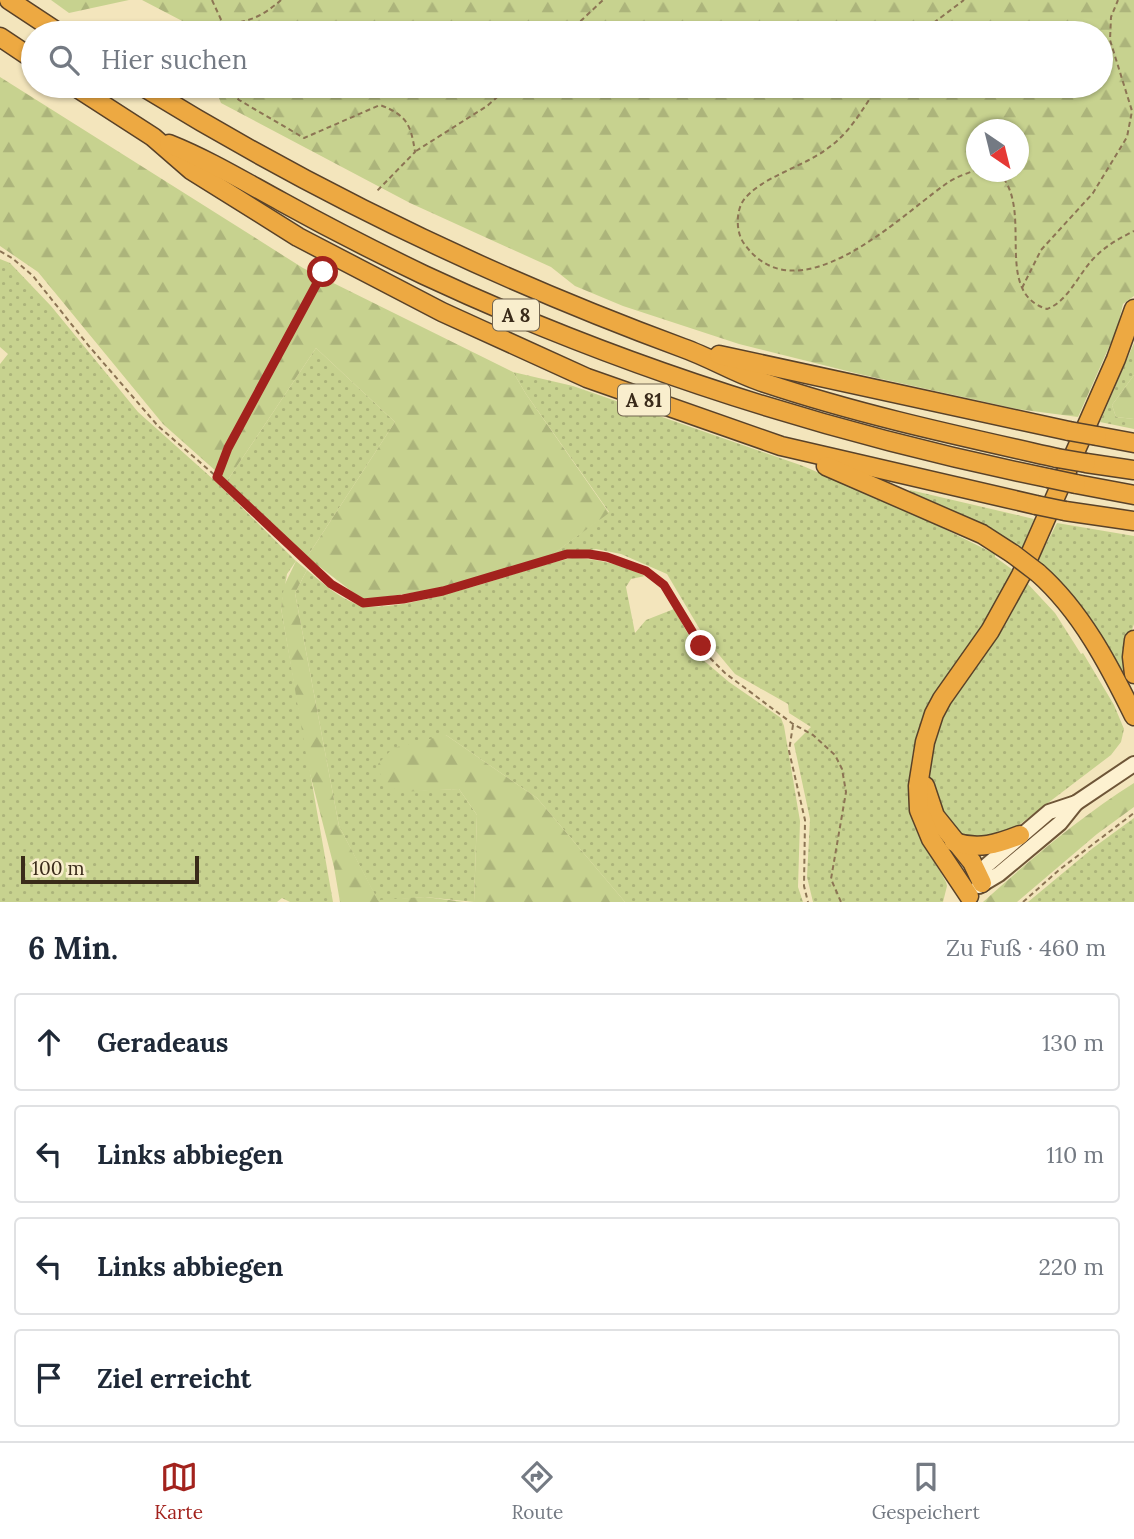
<!DOCTYPE html>
<html lang="de">
<head>
<meta charset="utf-8">
<style>
	body { margin:0; font-family:Lora,serif; background:#f2f2f3; color:#1f2937 }
	.compass { position:absolute; left:966px; top:119px; width:63px; height:63px; border-radius:50%; background:#fff; box-shadow:0 2px 5px #0004; rotate:145deg }
	.scale { position:absolute; left:21px; bottom:18px; width:178px; box-sizing:border-box; padding-left:7px; border:4px solid #3a2b1a; border-top:0; font-size:19px; line-height:24px; white-space:nowrap; color:#3a2b1a; -webkit-text-stroke:5px #f9eecd; paint-order:stroke }
	.stop { position:absolute; width:21px; height:21px; margin:-16px; border:5px solid #a2221d; border-radius:50%; background:#fff }
	.stop.end { background:#a2221d; border-color:#fff; box-shadow:0 2px 7px #0008 }
	.list { margin:0; padding:0; list-style:none }
	h2 { display:flex; justify-content:space-between; align-items:center; height:91px; margin:0; padding:0 28px; font-size:30px }
	h2 small { font-size:23px; font-weight:400; color:#747a83 }
	.list li { display:grid; grid-template-columns:46px 1fr auto; gap:21px; align-items:center; box-sizing:border-box; height:98px; margin:0 14px 14px; padding:0 14px; border:2px solid #e0e1e3; border-radius:7px }
	.list b { display:block; font-size:26px; white-space:nowrap }
	.list em { font-size:23px; font-style:normal; color:#747a83 }
	.icon { flex:none; width:38px; height:38px; fill:none; stroke:currentColor; stroke-width:2; stroke-linecap:round; stroke-linejoin:round }
	.map { position:relative; flex:none; width:1134px; height:902px; overflow:hidden }
	.search { position:absolute; background:#fff; box-shadow:0 2px 5px #0004; left:21px; right:21px; top:21px; height:77px; display:flex; align-items:center; gap:18px; box-sizing:border-box; padding:0 24px; border-radius:38px; color:#747a83; font-size:26px }
	.sheet { height:539px; background:#fff }
	nav { display:flex; justify-content:space-around; align-items:center; box-sizing:border-box; height:98px; border-top:2px solid #e0e1e3; background:#fff; font-size:19px; color:#747a83 }
	nav a { display:grid; justify-items:center; gap:4px }
	nav .on { color:#a2221d }
	.map>svg:first-child { display:block }
	.grass { fill:url(#grass-dots) }
	.forest { fill:url(#forest-firs); fill-rule:evenodd }
	.lines { fill:none; stroke-linecap:round; stroke-linejoin:round }
	.secondary-casing { stroke:#6e5537; stroke-width:18 }
	.highway-casing { stroke:#594229; stroke-width:21 }
	.path { stroke:#8c7454; stroke-width:2; stroke-dasharray:5 3.5; stroke-linecap:butt }
	.secondary { stroke:#fdf1d0; stroke-width:14 }
	.highway { stroke:#eda942; stroke-width:18 }
	.highway-bridge-casing { stroke:#594229; stroke-width:21; stroke-linecap:butt }
	.highway-bridge { stroke:#eda942; stroke-width:18 }
	.route { stroke:#a2221d; stroke-width:9 }
	.labels { text-anchor:middle; dominant-baseline:central; stroke-width:6; stroke-linejoin:round; paint-order:stroke }
	.shield { fill:#f9eecd; stroke:#736650; stroke-width:2 }
	.shield-label { font-size:19px; font-weight:bold; fill:#3a2b1a }
</style>
</head>
<body>
<div class="map">
<svg width="1134" height="902" viewBox="0 0 1134 902">
	<defs>
		<pattern id="grass-dots" width="8" height="8" patternUnits="userSpaceOnUse" patternTransform="scale(1.75)"><rect width="8" height="8" fill="#c7d28f"/><path d="M2 2h.1M6 6h.1" fill="none" stroke="#acb47b" stroke-width="1.8" stroke-linecap="round"/></pattern>
		<pattern id="forest-firs" width="22" height="20" patternUnits="userSpaceOnUse" patternTransform="scale(1.75)"><rect width="22" height="20" fill="#c7d28f"/><path d="M5 1l3.5 6h-7zM16 11l3.5 6h-7z" fill="#acb47b"/></pattern>
	</defs>
	<rect width="100%" height="100%" fill="#f3e5bc"/>
	<!-- grass -->
	<g class="grass">
		<polygon points="0,259 10,263 51,306 138,412 214,480 296,561 287,574 281,608 333,902 290,902 282,898 277,902 0,902 0,364 8,354 0,347"/>
		<polygon points="1134,343 1134,375 1112,405 1116,417 1134,419 1134,429 1100,422"/>
		<polygon points="316,348 395,422 307,557 227,481"/>
		<path d="M513 372 573 386 803 466 906 510 995 554V557L1013 570C993 622 953 663 927 711 911 740 906 784 912 816 917 841 935 860 946 882L947 886 943 902H813L807 877 810 819 794 744 811 727 789 713 788 704 735 674 705 638 667 574 621 554 596 549 549 557 609 512 526 394Z"/>
		<polygon points="910,490 1034,519 1022,548 1004,537 909,492"/>
		<path d="M1057 523 1134 536V624L1131 633 1127 670 1120 676C1095 634 1073 591 1038 560Z"/>
		<path d="M572 558C599 559 620 564 645 576L631 579 626 587 635 633 646 620 674 609 702 659 729 682 781 718 784 726 800 821 798 887 803 902H625L537 798 446 735 400 791 459 789 477 815 474 902 425 897 378 901 339 826 295 593 307 570C322 583 337 596 356 604 394 619 526 567 572 558Z"/>
		<polygon points="1027,583 1055,613 1081,654 1083,653 1114,705 1124,729 1121,742 1111,755 1007,834 970,840 952,830 929,783 928,767 937,727 954,694 957,695 1006,624"/>
		<polygon points="1134,818 1134,902 1028,902 1093,848"/>
	</g>
	<!-- forest -->
	<g class="forest">
		<polygon points="51,0 129,0 69,13"/>
		<path d="M142 0H1134V296L1123 304 1117 329 1078 417 1017 409 859 374 739 344 623 306 575 286 551 267 410 203 221 103 214 86H1101V33H192L188 24ZM976 130H1018V172H976Z"/>
		<polygon points="0,77 303,268 513,372 526,394 609,513 549,557 445,588 363,600 307,557 395,422 316,348 227,481 163,424 38,272 0,246"/>
		<polygon points="1134,375 1134,419 1116,417 1112,405"/>
		<polygon points="296,561 307,570 295,593 339,826 378,900 425,897 465,902 340,902 334,867 308,766 281,608 284,586"/>
		<polygon points="446,735 537,798 625,902 474,902 477,815 459,789 400,792 382,782 378,764 393,748"/>
		<path d="M1134 783V807L1097 834 1017 902H983C1031 859 1080 817 1134 783Z"/>
	</g>
	<g class="lines">
		<!-- secondary casing -->
		<g class="secondary-casing">
			<g id="secondary">
				<polyline points="982,883 986,866 1049,812 1076,803 1134,764"/>
				<polyline points="979,886 999,874 1060,823 1076,803"/>
			</g>
		</g>
		<!-- highway casing -->
		<g class="highway-casing">
			<g id="highway">
				<polyline points="9,0 59,33"/>
				<polyline points="0,37 33,59"/>
				<polyline points="74,86 153,137 191,170 298,237 442,312 587,378 781,446 1036,505"/>
				<path d="M142 86C314 192 493 278 683 348 711 358 737 374 765 383 861 415 959 436 1057 458"/>
				<path d="M169 144C209 160 245 182 282 202 329 228 376 252 424 275 623 368 833 434 1048 478"/>
				<polyline points="719,355 1069,431"/>
				<polyline points="1097,436 1134,443"/>
				<polyline points="1086,463 1134,470"/>
				<polyline points="826,466 982,534 1013,554"/>
				<polyline points="1076,484 1134,495"/>
				<polyline points="1065,511 1134,521"/>
				<path d="M1038 573C1081 611 1109 665 1134 716"/>
				<polyline points="1134,640 1132,657 1134,674"/>
				<polyline points="925,786 935,816 972,862 982,883"/>
				<path d="M954 842C979 850 997 844 1020 835"/>
				<polyline points="969,896 931,839 919,810 918,786 925,742 934,714 942,699 990,631 1021,575 1116,359 1134,309"/>
			</g>
		</g>
		<!-- path -->
		<g class="path">
			<polyline points="212,0 223,24 220,33"/>
			<path d="M223 24C248 23 263 16 281 0"/>
			<polyline points="568,33 603,0"/>
			<polyline points="920,33 964,0"/>
			<path d="M226 86 239 100 304 138 380 105C407 115 411 125 415 152L377 191"/>
			<path d="M878 86C864 107 850 133 828 148 804 167 760 177 743 201 736 212 736 231 743 242 795 319 896 220 943 186 953 178 965 174 976 170"/>
			<polyline points="416,151 487,106 510,86"/>
			<path d="M998 172C1036 208 991 292 1047 309 1069 301 1079 272 1096 256 1107 245 1120 238 1134 231"/>
			<polyline points="0,251 12,258 33,276 88,345 158,426 217,477 331,584 363,603 403,599 444,591 567,554 607,557 646,571 664,585 694,635 711,659 725,673 793,724 813,735 835,755 842,769 846,792 831,879 841,902"/>
			<polyline points="1022,288 1041,250 1093,193 1127,137 1132,111 1110,40 1111,17 1118,0"/>
			<polyline points="218,476 228,448 323,272"/>
			<polyline points="793,725 789,751 805,820 804,886 808,902"/>
			<polyline points="1023,902 1059,870 1134,813"/>
		</g>
		<!-- secondary -->
		<use href="#secondary" class="secondary"/>
		<!-- highway -->
		<use href="#highway" class="highway"/>
		<!-- highway-bridge casing -->
		<g class="highway-bridge-casing">
			<g id="highway-bridge">
				<polyline points="1069,431 1097,436"/>
				<polyline points="1057,458 1086,463"/>
				<polyline points="1048,478 1076,484"/>
				<polyline points="1036,505 1065,511"/>
				<polyline points="1013,554 1038,573"/>
			</g>
		</g>
		<!-- highway-bridge -->
		<use href="#highway-bridge" class="highway-bridge"/>
	</g>
	<g class="lines">
		<!-- route -->
		<polyline class="route" points="323,272 228,448 217,477 331,584 363,603 403,599 443,591 567,554 589,554 607,557 646,571 664,585 701,646"/>
	</g>
	<g class="labels">
		<!-- shield labels -->
		<g class="shield">
			<rect x="493" y="299.5" width="46" height="31" rx="5"/>
			<rect x="618" y="384.5" width="52" height="31" rx="5"/>
		</g>
		<g class="shield-label">
			<text x="516" y="315">A 8</text>
			<text x="644" y="400">A 81</text>
		</g>
	</g>
</svg>
<svg class="compass" viewBox="-18 -18 36 36"><path d="M0-13l5 13h-10z" fill="#e53935"/><path d="M0 13l5-13h-10z" fill="#747a83"/></svg>
<div class="scale">100 m</div>
<div class="stop" style="left:323px;top:272px"></div>
<div class="stop end" style="left:701px;top:646px"></div>
<div class="search"><svg class="icon" aria-label="search" viewBox="0 0 24 24"><circle cx="10" cy="10" r="6"/><path d="M15 15l6 6"/></svg>Hier suchen</div>
</div>
<section class="sheet">
<h2>6 Min.<small>Zu Fuß · 460 m</small></h2>
<ul class="list">
<li><svg class="icon" aria-label="ahead" viewBox="0 0 24 24"><path d="M12 20V5M6 11l6-6 6 6"/></svg><div><b>Geradeaus</b></div><em>130 m</em></li>
<li><svg class="icon" aria-label="left" viewBox="0 0 24 24"><path d="M17 20v-9H6M10 6l-5 5 5 5"/></svg><div><b>Links abbiegen</b></div><em>110 m</em></li>
<li><svg class="icon" aria-label="left" viewBox="0 0 24 24"><path d="M17 20v-9H6M10 6l-5 5 5 5"/></svg><div><b>Links abbiegen</b></div><em>220 m</em></li>
<li><svg class="icon" aria-label="arrive" viewBox="0 0 24 24"><path d="M6 21V4h12l-3 4 3 4H6"/></svg><div><b>Ziel erreicht</b></div></li>
</ul>
</section>
<nav>
<a class="on"><svg class="icon" aria-label="map" viewBox="0 0 24 24"><path d="M3 6l6-2 6 2 6-2v14l-6 2-6-2-6 2zM9 4v14M15 6v14"/></svg>Karte</a>
<a><svg class="icon" aria-label="directions" viewBox="0 0 24 24"><path d="M12 3l9 9-9 9-9-9zM9 14v-3h6M13 9l2 2-2 2"/></svg>Route</a>
<a><svg class="icon" aria-label="saved" viewBox="0 0 24 24"><path d="M7 4h10v16l-5-4-5 4z"/></svg>Gespeichert</a>
</nav>
</body>
</html>
